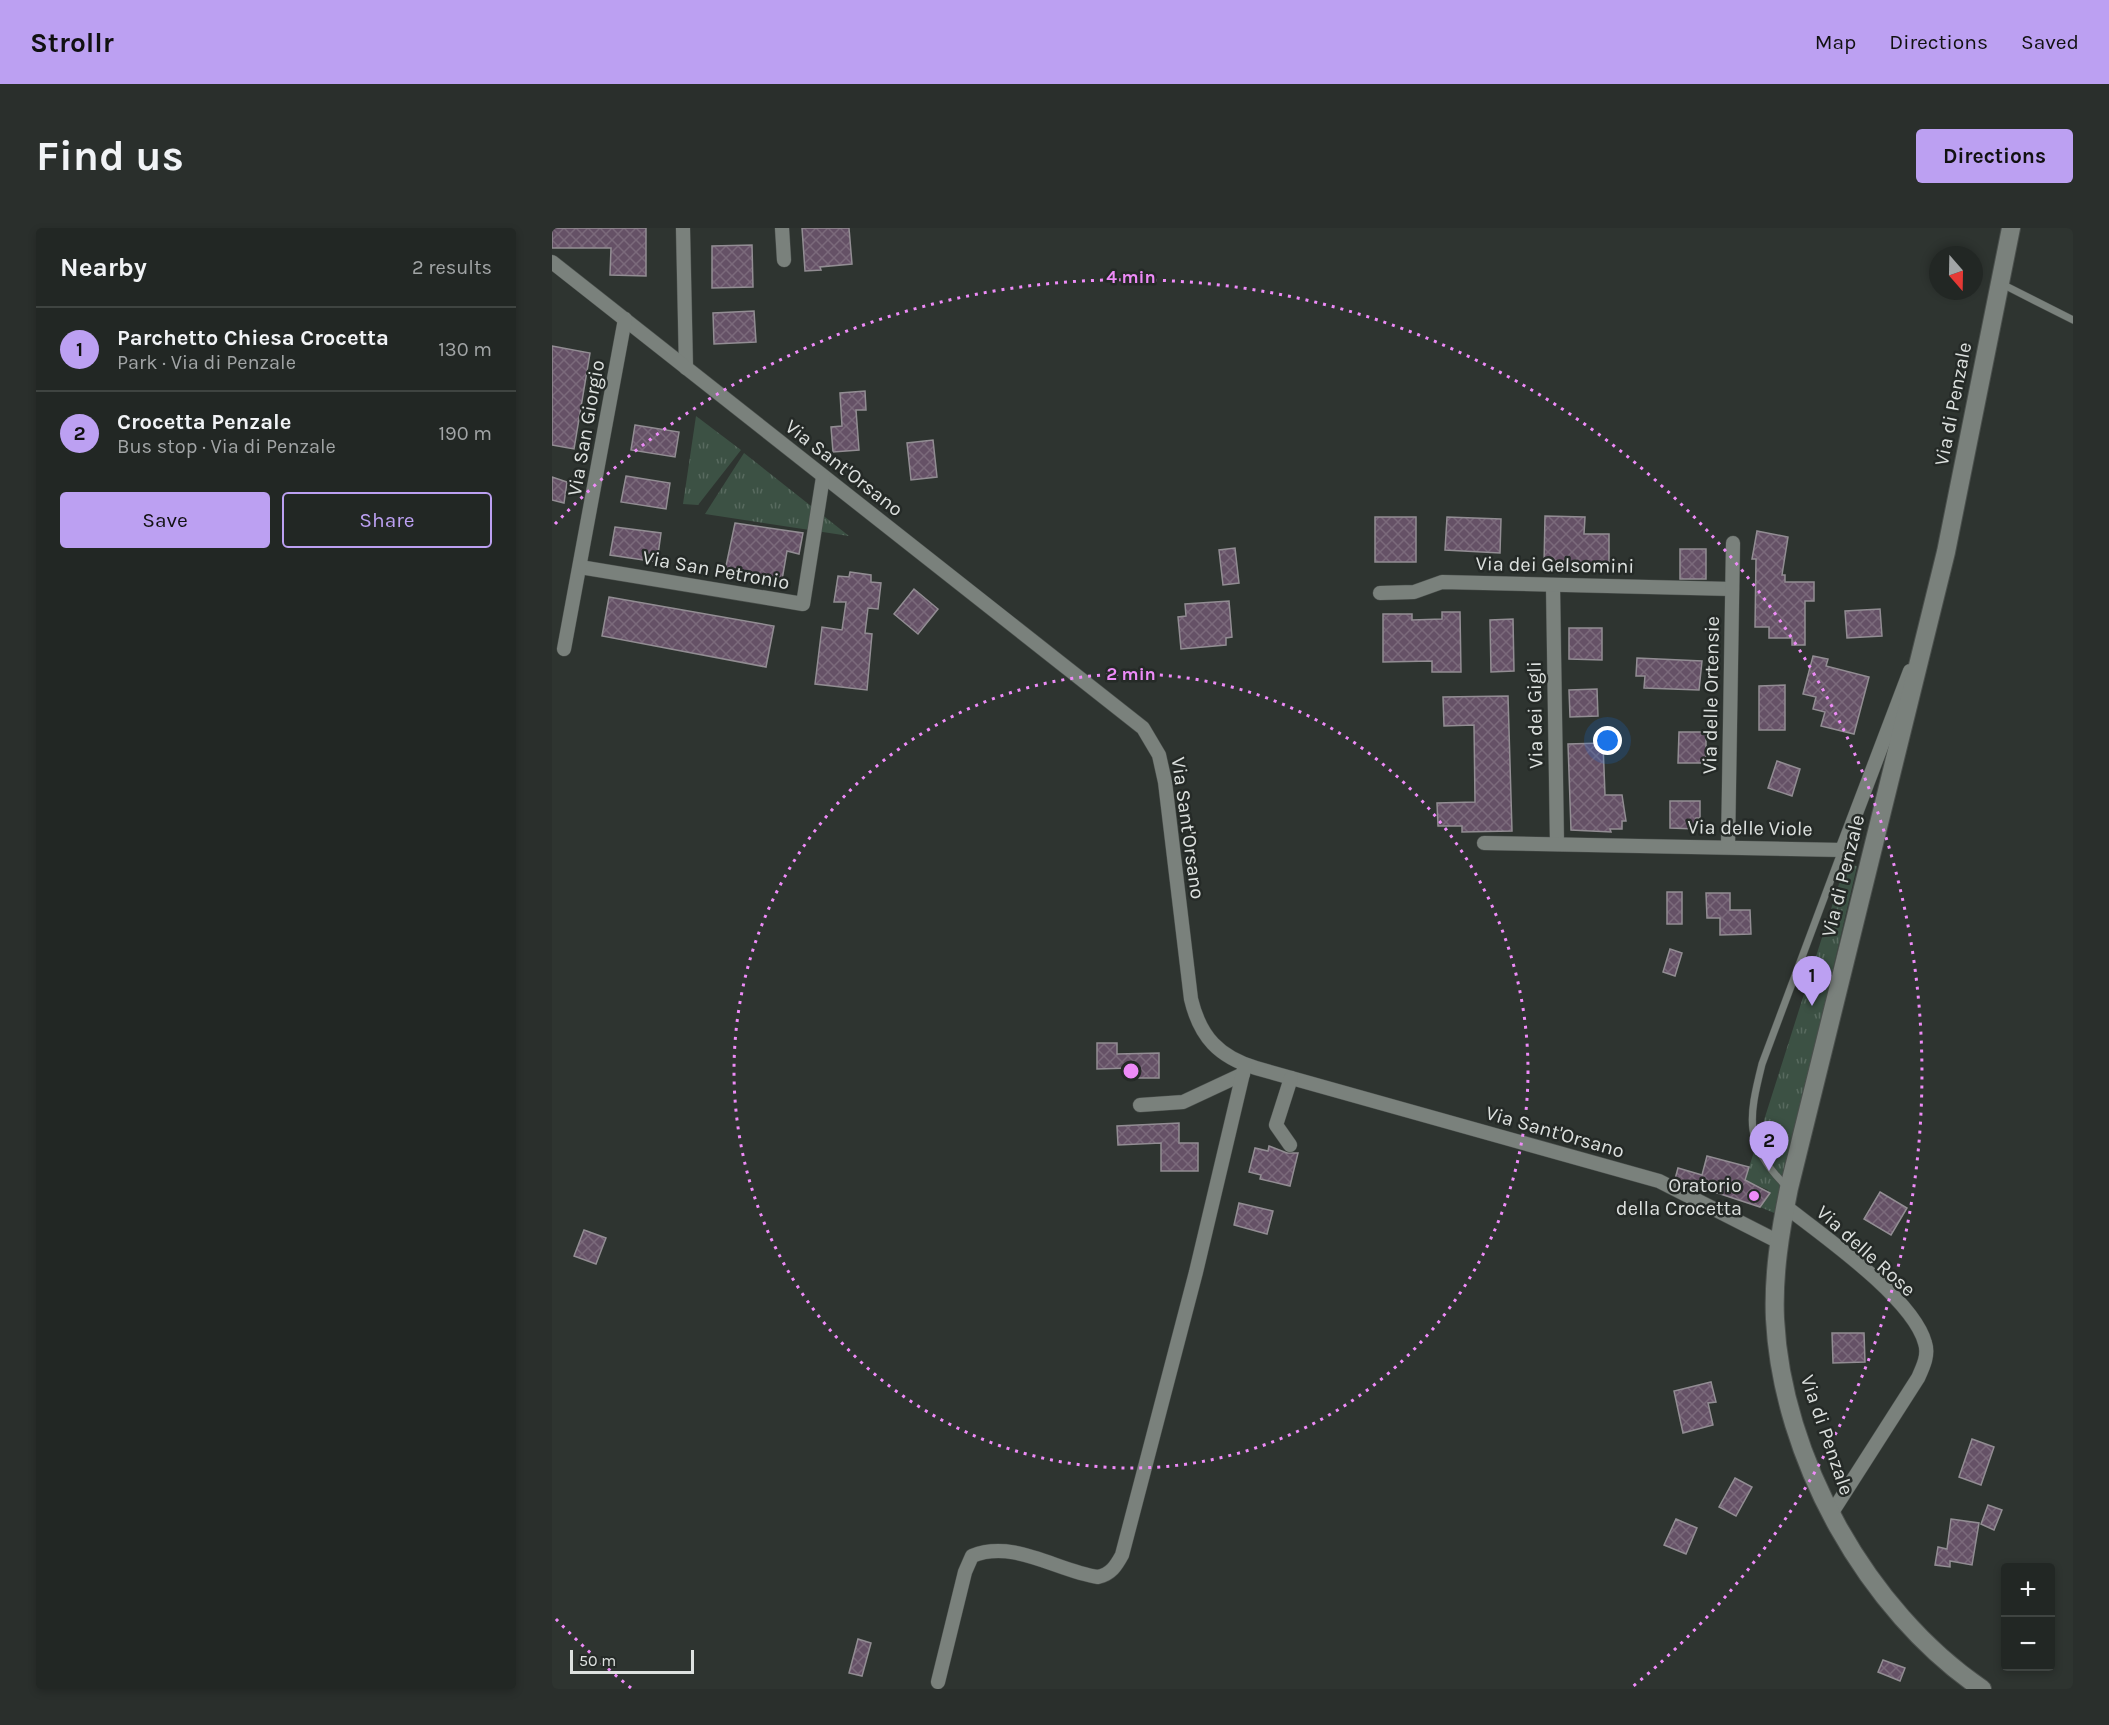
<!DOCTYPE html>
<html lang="en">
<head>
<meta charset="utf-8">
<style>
	body { margin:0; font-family:Karla,sans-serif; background:#2a2f2c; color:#f1f3f6 }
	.controls { position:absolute; right:18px; bottom:18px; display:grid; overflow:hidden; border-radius:6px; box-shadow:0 3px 9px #0003 }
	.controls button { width:54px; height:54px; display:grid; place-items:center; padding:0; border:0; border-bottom:2px solid #3f4441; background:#222724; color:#f1f3f6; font:30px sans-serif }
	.compass { position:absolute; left:1377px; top:18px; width:54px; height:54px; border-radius:50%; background:#222724; box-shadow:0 3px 9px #0003; rotate:160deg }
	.scale { position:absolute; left:18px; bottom:15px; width:124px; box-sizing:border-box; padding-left:6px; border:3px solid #dde1df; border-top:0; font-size:16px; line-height:21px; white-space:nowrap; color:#dde1df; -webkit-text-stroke:4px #252a27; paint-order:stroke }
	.you { position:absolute; left:1056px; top:513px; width:21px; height:21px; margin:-15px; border:4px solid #fff; border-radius:50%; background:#1a73e8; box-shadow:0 0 0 9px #1a73e833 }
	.badge { display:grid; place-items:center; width:39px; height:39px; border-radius:50%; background:#bca0f2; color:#111; font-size:20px; font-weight:700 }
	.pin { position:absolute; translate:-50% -50px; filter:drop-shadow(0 2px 3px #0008) }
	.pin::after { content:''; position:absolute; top:32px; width:21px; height:18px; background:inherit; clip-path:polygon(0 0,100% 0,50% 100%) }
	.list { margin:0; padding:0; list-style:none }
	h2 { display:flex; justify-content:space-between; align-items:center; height:78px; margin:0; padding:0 24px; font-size:26px }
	h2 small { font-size:20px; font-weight:400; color:#a2a5a6 }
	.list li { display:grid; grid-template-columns:39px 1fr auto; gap:18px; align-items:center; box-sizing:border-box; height:84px; padding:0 24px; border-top:2px solid #3f4441 }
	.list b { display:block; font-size:22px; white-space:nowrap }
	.list p { margin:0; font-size:20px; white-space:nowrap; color:#a2a5a6 }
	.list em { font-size:20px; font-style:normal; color:#a2a5a6 }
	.actions { display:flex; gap:12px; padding:18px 24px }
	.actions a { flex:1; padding:14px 0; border:2px solid #bca0f2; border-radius:6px; text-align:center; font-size:21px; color:#bca0f2 }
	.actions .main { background:#bca0f2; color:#111 }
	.map { position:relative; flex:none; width:1521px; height:1461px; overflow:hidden; border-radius:6px }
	header { display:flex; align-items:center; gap:36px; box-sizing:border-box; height:84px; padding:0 30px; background:#bca0f2; color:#111 }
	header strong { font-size:28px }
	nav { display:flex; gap:33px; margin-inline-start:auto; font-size:21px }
	.intro { display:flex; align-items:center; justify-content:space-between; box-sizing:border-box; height:144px; padding:0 36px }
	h1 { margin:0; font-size:42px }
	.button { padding:15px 27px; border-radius:6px; background:#bca0f2; color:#111; font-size:21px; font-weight:700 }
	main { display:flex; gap:36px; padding:0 36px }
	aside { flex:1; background:#222724; border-radius:6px; box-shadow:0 3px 9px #0003 }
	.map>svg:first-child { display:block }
	.grass { fill:url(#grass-tufts) }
	.building { fill:url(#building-cross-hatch); stroke:#928d93; stroke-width:1.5 }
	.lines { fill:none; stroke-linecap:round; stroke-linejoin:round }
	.lane-casing { stroke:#4a4f4c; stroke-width:8 }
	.street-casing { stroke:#4a4f4c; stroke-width:15 }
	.secondary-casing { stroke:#4a4f4c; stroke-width:20 }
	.lane { stroke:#7a817c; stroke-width:7 }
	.street { stroke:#7a817c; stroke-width:14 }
	.secondary { stroke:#7a817c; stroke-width:18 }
	.ring { fill:none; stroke:#ee8bf8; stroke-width:3; stroke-dasharray:3 6 }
	.poi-dot { fill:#ee8bf8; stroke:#252a27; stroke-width:2 }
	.labels { text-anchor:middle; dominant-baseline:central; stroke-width:5; stroke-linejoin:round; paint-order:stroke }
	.street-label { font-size:20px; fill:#dde1df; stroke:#252a27 }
	.poi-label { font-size:20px; fill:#dde1df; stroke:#252a27; text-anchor:end }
	.centre { fill:#ee8bf8; stroke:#252a27; stroke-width:3 }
	.ring-label { font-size:18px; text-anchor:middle; font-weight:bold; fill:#ee8bf8; stroke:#252a27; stroke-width:5; stroke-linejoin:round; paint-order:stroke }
</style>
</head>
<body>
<header>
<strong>Strollr</strong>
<nav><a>Map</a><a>Directions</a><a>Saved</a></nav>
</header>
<div class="intro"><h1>Find us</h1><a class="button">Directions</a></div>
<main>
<aside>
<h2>Nearby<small>2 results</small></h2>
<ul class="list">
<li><span class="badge">1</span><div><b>Parchetto Chiesa Crocetta</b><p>Park · Via di Penzale</p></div><em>130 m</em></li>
<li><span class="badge">2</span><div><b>Crocetta Penzale</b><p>Bus stop · Via di Penzale</p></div><em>190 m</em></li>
</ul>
<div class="actions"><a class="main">Save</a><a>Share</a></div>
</aside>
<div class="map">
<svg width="1521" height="1461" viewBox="0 0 1521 1461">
	<defs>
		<pattern id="grass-tufts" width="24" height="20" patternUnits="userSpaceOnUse" patternTransform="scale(1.5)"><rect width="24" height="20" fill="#3c5144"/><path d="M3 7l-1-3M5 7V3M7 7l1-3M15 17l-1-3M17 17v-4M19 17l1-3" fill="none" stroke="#586a5f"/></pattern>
		<pattern id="building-cross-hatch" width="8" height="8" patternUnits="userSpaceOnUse" patternTransform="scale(1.5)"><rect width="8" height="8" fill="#655166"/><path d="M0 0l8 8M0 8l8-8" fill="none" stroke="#7b6a7b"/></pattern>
	</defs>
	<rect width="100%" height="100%" fill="#2e3430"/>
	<!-- grass -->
	<g class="grass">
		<polygon points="144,188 189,222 146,277 131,276"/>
		<polygon points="192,225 297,308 153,286"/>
		<polygon points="1293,637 1305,638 1234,943 1229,988 1208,979 1216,962 1193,952"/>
	</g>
	<!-- building -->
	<g class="building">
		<polygon points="0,0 94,0 94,48 58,47 59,20 0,20"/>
		<polygon points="250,0 297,0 300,36 268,39 269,42 253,43"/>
		<polygon points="200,17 201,59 160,60 160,18"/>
		<polygon points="202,83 204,114 162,116 161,85"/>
		<polygon points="0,118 38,125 22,221 0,217"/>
		<polygon points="313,163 314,182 304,182 307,222 281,224 279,199 290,198 288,165"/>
		<polygon points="83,197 127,204 123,229 79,222"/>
		<polygon points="381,212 385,249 359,252 355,215"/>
		<polygon points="74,248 118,255 114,281 69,274"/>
		<polygon points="0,249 15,254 12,275 0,272"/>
		<polygon points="993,288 1033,289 1032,306 1057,306 1057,337 992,336"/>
		<rect x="823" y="289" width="41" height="45"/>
		<polygon points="895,289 949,291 948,325 893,322"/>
		<polygon points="183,295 251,305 247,326 235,323 230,352 173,343"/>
		<polygon points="63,299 109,305 105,334 58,327"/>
		<polygon points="1205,303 1236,309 1230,347 1233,347 1233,354 1262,354 1262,373 1253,373 1253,417 1240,417 1240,410 1217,410 1217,399 1203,399 1204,331 1200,331"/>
		<polygon points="683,320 687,355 671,357 667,322"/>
		<rect x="1128" y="321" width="26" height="30"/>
		<polygon points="298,344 319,347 319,354 329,355 326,381 316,380 313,405 320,406 315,462 263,456 270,399 290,402 294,374 282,374 286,348 297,349"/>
		<polygon points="362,361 386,381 366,406 342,386"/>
		<polygon points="57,369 222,398 214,439 50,408"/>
		<polygon points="677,373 680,409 674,410 674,417 629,421 626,389 634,388 633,376"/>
		<polygon points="1328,381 1330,408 1295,410 1293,383"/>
		<polygon points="890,384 908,384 909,444 880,444 880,433 831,434 831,386 860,386 860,392 890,391"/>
		<polygon points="961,391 962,443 939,444 938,392"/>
		<polygon points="1017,400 1050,400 1050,432 1017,431"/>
		<polygon points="1261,428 1276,431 1274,438 1317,449 1302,506 1269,498 1273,484 1261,481 1264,469 1251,466"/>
		<polygon points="1085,430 1150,433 1147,462 1092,460 1093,448 1084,448"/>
		<polygon points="1233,457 1233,502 1207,502 1207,458"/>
		<polygon points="1045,461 1046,488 1018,489 1017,462"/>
		<polygon points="956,468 960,603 910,604 910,598 886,598 885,575 923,574 922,497 892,498 891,469"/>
		<polygon points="1127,504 1154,504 1154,535 1126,535"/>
		<polygon points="1051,515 1053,567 1070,567 1074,593 1070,593 1070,601 1058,601 1059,604 1019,602 1016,516"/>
		<polygon points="1225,533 1248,541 1240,568 1216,560"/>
		<polygon points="1118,573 1148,573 1148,590 1144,590 1144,601 1118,600"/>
		<rect x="1115" y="664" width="15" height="32"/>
		<polygon points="1154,665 1178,665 1178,682 1198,682 1199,706 1168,707 1168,690 1155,690"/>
		<polygon points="1118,721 1130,725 1123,748 1111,744"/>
		<polygon points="545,815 565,815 565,826 607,825 607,850 577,850 577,840 545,841"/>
		<polygon points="627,895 627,915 646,915 646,943 609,943 609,915 566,917 565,898"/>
		<polygon points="717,918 735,925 746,925 738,958 708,951 709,947 697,944 703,920 716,923"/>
		<polygon points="1155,928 1197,939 1193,952 1218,965 1208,979 1123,951 1126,940 1150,947"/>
		<polygon points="1328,964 1355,980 1339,1007 1312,991"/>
		<polygon points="687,975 721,983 715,1006 682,997"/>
		<polygon points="32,1002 54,1010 44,1036 22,1028"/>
		<polygon points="1280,1105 1312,1105 1313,1134 1281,1135"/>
		<polygon points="1159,1154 1164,1174 1156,1175 1161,1197 1131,1205 1122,1163"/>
		<polygon points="1420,1211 1442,1219 1429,1257 1407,1249"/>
		<polygon points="1183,1250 1200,1259 1184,1288 1167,1279"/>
		<polygon points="1436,1277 1450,1282 1442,1302 1429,1296"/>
		<polygon points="1124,1291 1145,1300 1134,1326 1112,1317"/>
		<polygon points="1399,1291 1427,1295 1420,1337 1398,1333 1398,1339 1383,1337 1386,1319 1395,1321"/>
		<polygon points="306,1411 319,1415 310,1448 297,1445"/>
		<polygon points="1331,1432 1353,1440 1348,1453 1326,1444"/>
	</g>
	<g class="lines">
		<!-- lane casing -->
		<g class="lane-casing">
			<g id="lane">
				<polyline points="1450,56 1521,92"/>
				<path d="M1234 958C1192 915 1196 892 1210 836L1290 622"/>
			</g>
		</g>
		<!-- street casing -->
		<g class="street-casing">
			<g id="street">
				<polyline points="131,0 134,140"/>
				<polyline points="230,0 232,32"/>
				<path d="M0 34 591 500 607 527 613 554 639 771C648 809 667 829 704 840L1107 953 1227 1014"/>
				<polyline points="28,339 251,376 271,249"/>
				<polyline points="1001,357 1005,616"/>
				<polyline points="828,365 862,364 890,354 1180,361"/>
				<polyline points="12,421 73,91"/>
				<polyline points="932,615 1290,622 1358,443"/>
				<polyline points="1176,619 1181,315"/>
				<polyline points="588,877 631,874 691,846"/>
				<polyline points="738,917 724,897 739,850"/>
				<path d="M1233 978C1270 1007 1361 1070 1373 1115 1377 1127 1371 1139 1366 1150L1279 1286"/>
				<path d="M386 1454 413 1344 420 1328C462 1311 505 1343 546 1349 559 1346 564 1338 570 1327L644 1044 693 837"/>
			</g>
		</g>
		<!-- secondary casing -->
		<g class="secondary-casing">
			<path id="secondary" d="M1430 1461C1315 1383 1230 1230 1223 1091 1221 1047 1228 1004 1237 960L1394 324 1459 0"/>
		</g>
		<!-- lane -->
		<use href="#lane" class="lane"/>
		<!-- street -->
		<use href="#street" class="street"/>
		<!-- secondary -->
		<use href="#secondary" class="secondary"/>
	</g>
	<!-- distance rings -->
	<g class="ring">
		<circle cx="579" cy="843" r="397"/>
		<path d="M79 1460A794 794 0 0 1 3 1390M3 296A794 794 0 1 1 1079 1460"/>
	</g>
	<!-- markers -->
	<circle class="poi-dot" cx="1202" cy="968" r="6"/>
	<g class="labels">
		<!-- street labels -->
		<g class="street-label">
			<text transform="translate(1401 176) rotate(-79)">Via di Penzale</text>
			<text transform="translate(34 200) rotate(-80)">Via San Giorgio</text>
			<text transform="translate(292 240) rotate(38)">Via Sant'Orsano</text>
			<text transform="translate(1003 337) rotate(1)">Via dei Gelsomini</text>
			<text transform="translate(164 342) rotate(10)">Via San Petronio</text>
			<text transform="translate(1159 467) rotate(-89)">Via delle Ortensie</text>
			<text transform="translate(983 487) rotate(-91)">Via dei Gigli</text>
			<text transform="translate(636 600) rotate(82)">Via Sant'Orsano</text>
			<text transform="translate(1198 600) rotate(1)">Via delle Viole</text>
			<text transform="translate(1291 648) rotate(-76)">Via di Penzale</text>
			<text transform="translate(1003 904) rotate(16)">Via Sant'Orsano</text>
			<text transform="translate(1314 1023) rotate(42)">Via delle Rose</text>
			<text transform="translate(1275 1207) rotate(71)">Via di Penzale</text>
		</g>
		<!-- poi labels -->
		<g class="poi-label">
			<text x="1190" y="957">Oratorio<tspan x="1190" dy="23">della Crocetta</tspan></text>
		</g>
	</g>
	<circle cx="579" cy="843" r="9" class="centre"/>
	<g class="ring-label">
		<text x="579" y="55">4 min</text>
		<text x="579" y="452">2 min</text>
	</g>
</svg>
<div class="controls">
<button>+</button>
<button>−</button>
</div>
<svg class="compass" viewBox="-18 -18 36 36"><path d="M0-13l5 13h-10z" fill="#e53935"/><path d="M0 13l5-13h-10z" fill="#a2a5a6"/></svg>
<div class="scale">50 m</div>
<div class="you"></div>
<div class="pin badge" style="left:1260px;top:778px">1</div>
<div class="pin badge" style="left:1217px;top:943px">2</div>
</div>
</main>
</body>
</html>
